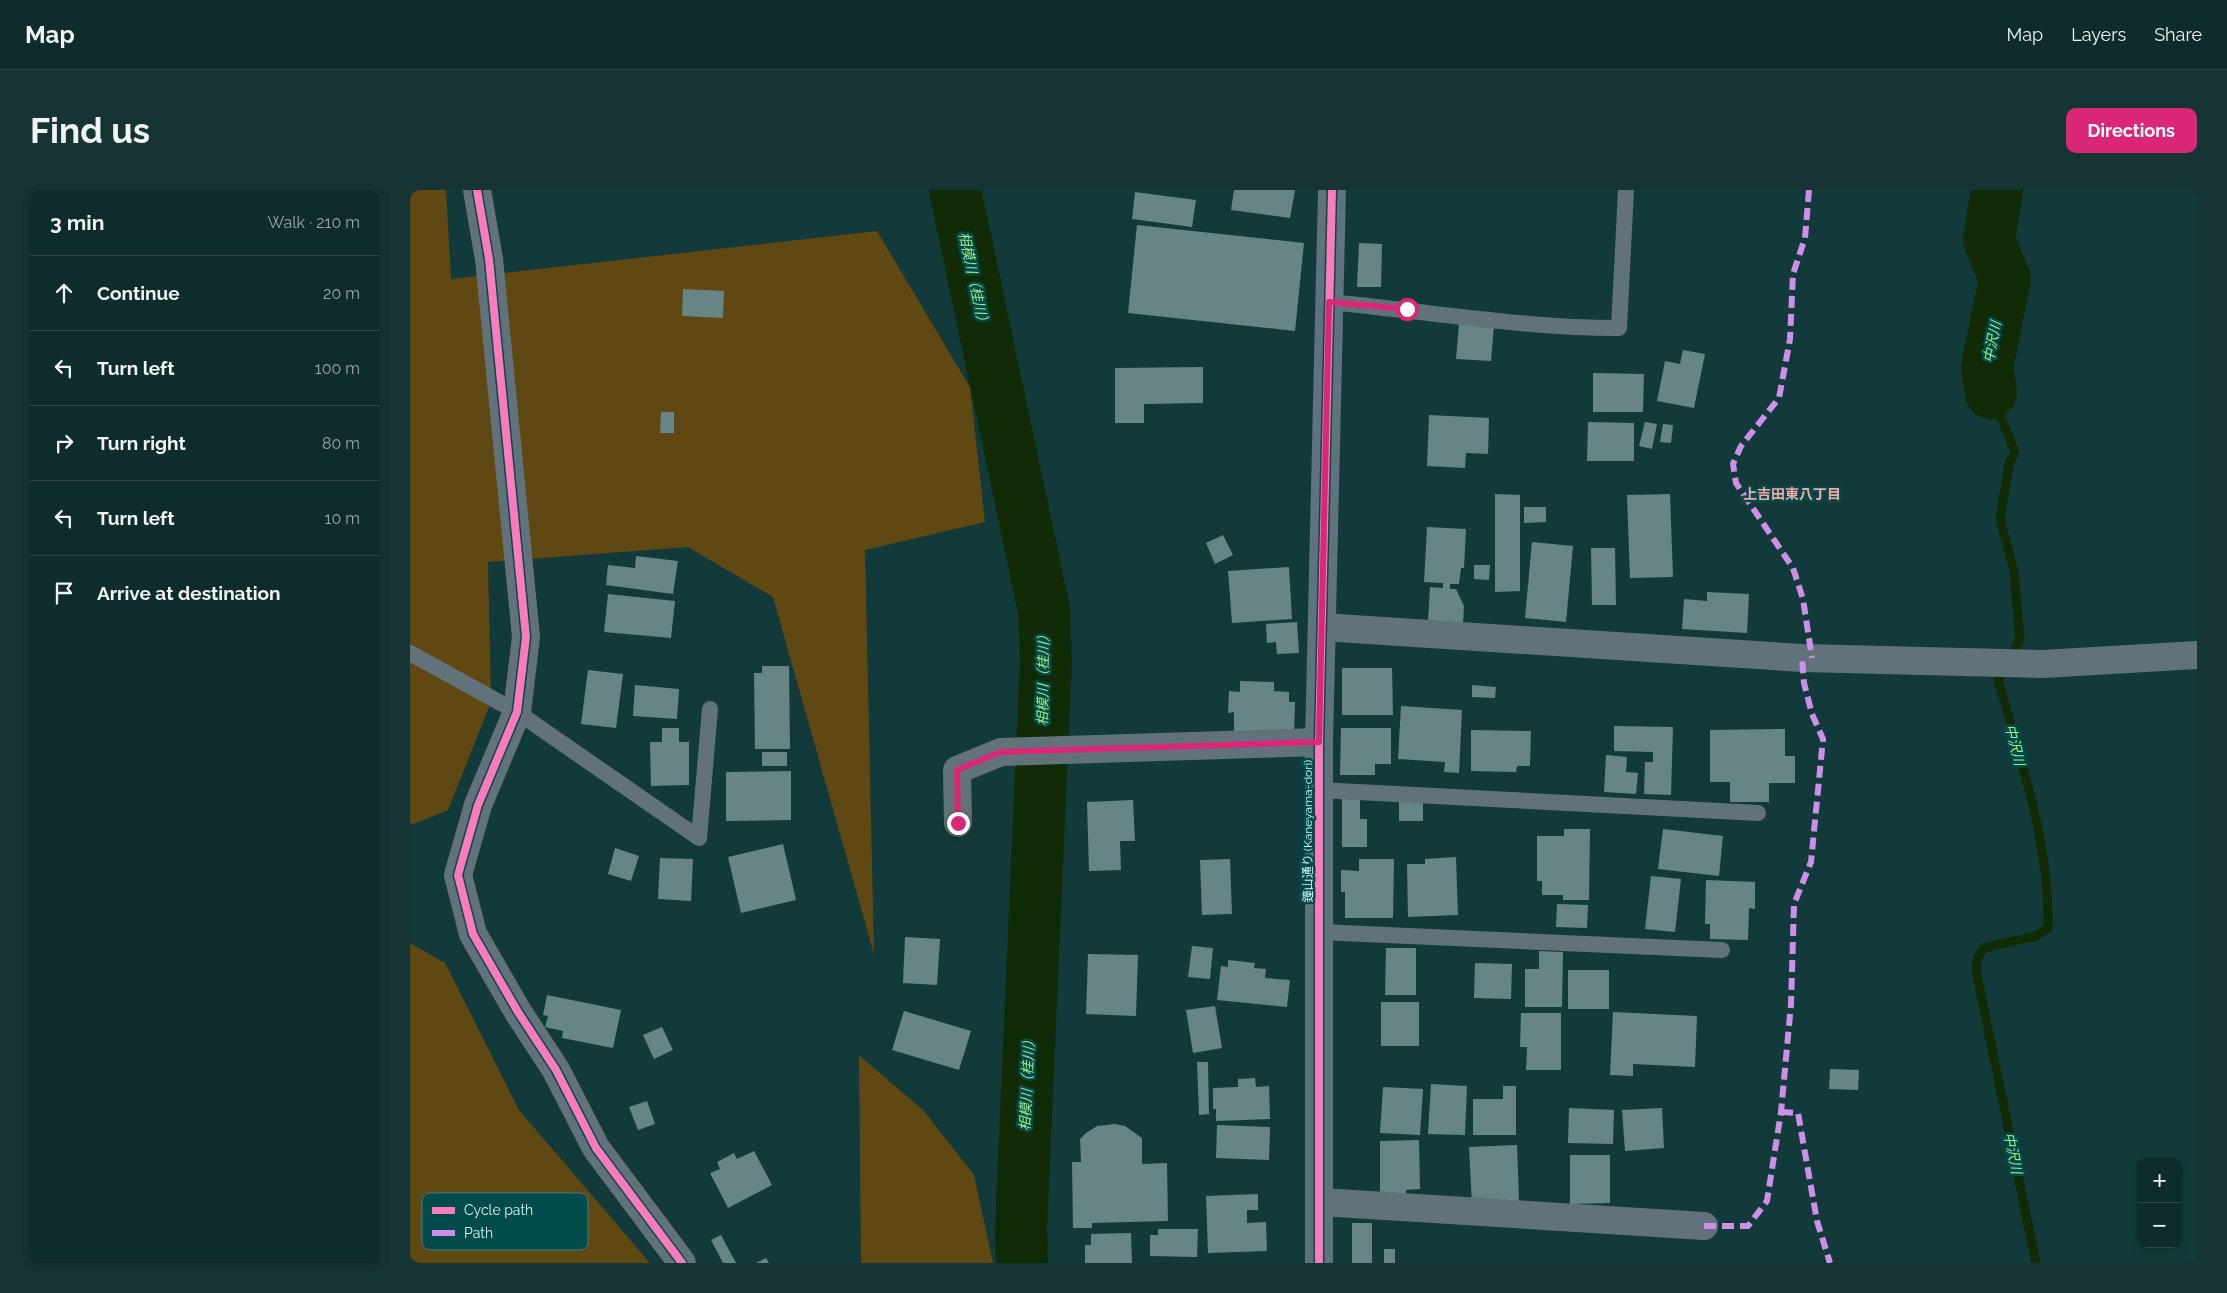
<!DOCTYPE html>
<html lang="en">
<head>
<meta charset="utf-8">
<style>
	body { margin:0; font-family:Raleway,"Noto Sans JP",sans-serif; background:#173434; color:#f1f3f6 }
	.controls { position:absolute; right:15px; bottom:15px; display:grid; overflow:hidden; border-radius:10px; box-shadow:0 2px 8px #0003 }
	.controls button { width:45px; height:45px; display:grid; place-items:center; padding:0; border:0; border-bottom:1px solid #2e4848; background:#0e2c2c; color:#f1f3f6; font:25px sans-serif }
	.stop { position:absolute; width:15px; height:15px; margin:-11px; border:4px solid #db2777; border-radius:50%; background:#fff }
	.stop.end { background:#db2777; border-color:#fff; box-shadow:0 1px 5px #0008 }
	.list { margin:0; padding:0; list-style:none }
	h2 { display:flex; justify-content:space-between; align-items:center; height:65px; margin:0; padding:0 20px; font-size:21px }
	h2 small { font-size:16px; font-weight:400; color:#9ba7a9 }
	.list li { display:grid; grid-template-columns:32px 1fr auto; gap:15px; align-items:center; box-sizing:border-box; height:75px; padding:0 20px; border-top:1px solid #2e4848 }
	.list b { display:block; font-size:19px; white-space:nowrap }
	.list em { font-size:16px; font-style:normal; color:#9ba7a9 }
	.icon { flex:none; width:28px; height:28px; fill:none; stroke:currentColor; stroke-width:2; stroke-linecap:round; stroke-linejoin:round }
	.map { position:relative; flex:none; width:1787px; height:1073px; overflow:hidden; border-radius:10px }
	header { display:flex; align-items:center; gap:30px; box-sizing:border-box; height:70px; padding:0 25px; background:#0e2c2c; border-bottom:1px solid #2e4848 }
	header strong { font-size:24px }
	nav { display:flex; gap:28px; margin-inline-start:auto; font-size:18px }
	.intro { display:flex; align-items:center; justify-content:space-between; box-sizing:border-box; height:120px; padding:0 30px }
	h1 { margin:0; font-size:35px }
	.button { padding:12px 22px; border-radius:10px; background:#db2777; color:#fff; font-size:18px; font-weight:700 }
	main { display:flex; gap:30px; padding:0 30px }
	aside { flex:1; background:#0e2c2c; border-radius:10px; box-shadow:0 2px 8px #0003 }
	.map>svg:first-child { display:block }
	.green { fill:#604812 }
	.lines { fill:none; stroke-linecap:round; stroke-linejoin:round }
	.stream { stroke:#112b07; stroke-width:9 }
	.river { stroke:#112b07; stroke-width:52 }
	.building { fill:#678585 }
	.lane { stroke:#62727a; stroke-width:16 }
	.street { stroke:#62727a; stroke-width:28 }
	.secondary { stroke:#5e737b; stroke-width:28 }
	.quiet { stroke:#ce8fe9; stroke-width:6; stroke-dasharray:12 6; stroke-linecap:butt }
	.cycleway-casing { stroke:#024b4b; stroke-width:11 }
	.cycleway { stroke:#fd7abc; stroke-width:8 }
	.route { stroke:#db2777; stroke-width:6 }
	.labels { text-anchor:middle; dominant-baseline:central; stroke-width:5; stroke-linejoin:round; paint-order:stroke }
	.street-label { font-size:12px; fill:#d5f3f3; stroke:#024b4b }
	.water-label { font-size:14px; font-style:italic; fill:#a2e780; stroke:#024b4b }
	.neighbourhood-label { font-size:14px; font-weight:bold; fill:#f9a5a9; stroke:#024b4b }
	.key { fill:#024b4b; stroke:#417d7d; stroke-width:1 }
	.key-label { font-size:14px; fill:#d5f3f3 }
</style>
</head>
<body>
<header>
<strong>Map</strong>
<nav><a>Map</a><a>Layers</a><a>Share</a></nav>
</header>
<div class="intro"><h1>Find us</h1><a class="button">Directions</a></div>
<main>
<aside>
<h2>3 min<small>Walk · 210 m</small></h2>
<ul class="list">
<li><svg class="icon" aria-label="ahead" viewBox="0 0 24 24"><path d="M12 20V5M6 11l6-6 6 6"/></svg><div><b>Continue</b></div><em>20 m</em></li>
<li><svg class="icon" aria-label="left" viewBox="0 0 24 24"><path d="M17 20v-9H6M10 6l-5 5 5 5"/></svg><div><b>Turn left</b></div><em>100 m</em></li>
<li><svg class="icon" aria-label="right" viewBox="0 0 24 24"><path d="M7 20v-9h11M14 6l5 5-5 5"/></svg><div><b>Turn right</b></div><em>80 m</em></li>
<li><svg class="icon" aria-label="left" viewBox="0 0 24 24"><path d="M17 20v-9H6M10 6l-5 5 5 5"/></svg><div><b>Turn left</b></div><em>10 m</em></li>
<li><svg class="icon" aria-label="arrive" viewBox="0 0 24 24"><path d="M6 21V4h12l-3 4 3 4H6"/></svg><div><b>Arrive at destination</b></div></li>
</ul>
</aside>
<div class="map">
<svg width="1787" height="1073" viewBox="0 0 1787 1073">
	<rect width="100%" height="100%" fill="#133a3a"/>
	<!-- green -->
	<g class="green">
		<polygon points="0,0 36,0 41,89 467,41 560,197 575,332 455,360 464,764 363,407 278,357 78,372 81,512 38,620 4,634 0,633"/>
		<polygon points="0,753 35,773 109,920 240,1073 0,1073"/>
		<polygon points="449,865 514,921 564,985 583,1073 451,1073"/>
	</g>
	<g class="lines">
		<!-- stream -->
		<path class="stream" d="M1581 203 1605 262 1599 274 1590 328 1604 382 1610 450 1588 489C1610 570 1640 653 1638 738L1626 746 1574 758 1568 767 1566 780 1626 1073"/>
		<!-- river -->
		<g class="river">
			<polyline points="545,0 634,420 636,470 611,1039 612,1073"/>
			<polyline points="1581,203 1577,177 1595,89 1579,50 1587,0"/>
		</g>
	</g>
	<!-- building -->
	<g class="building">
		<polygon points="824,0 885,0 880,28 821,20"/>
		<polygon points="725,2 786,10 782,37 722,29"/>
		<polygon points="727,35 894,53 885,141 718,123"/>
		<polygon points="949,53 972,54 971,97 947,97"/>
		<polygon points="273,99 314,101 313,128 272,126"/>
		<polygon points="1049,134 1084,136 1081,171 1046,169"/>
		<polygon points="1273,160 1295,164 1284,218 1247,211 1255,171 1270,174"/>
		<polygon points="793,177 793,213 734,214 734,233 705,233 705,178"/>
		<polygon points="1183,183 1234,184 1233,222 1183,222"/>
		<polygon points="251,222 264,222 264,243 250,243"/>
		<polygon points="1019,225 1079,228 1078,264 1056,263 1055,278 1017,276"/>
		<polygon points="1178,232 1224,233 1224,271 1177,271"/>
		<polygon points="1235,232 1247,234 1242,259 1229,256"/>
		<polygon points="1253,234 1263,235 1261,253 1250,252"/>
		<polygon points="1085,304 1110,305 1110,401 1085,402"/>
		<polygon points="1260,304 1263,387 1220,388 1217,305"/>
		<polygon points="1114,317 1136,317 1136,332 1114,333"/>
		<polygon points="1017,337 1056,339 1054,378 1051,378 1049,394 1040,394 1040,399 1046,399 1054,416 1053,434 1018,432 1020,397 1033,398 1033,393 1014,392"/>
		<polygon points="813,345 823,365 805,374 796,353"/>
		<polygon points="1122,352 1163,356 1156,432 1115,428"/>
		<polygon points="1181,358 1205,358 1206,415 1182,415"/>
		<polygon points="226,366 268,371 263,404 196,395 198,375 225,378"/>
		<polygon points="1064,375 1080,375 1079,390 1064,389"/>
		<polygon points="879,377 882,429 822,433 818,381"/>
		<polygon points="1297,402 1339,404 1337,443 1272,439 1274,409 1297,411"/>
		<polygon points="198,404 265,411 261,448 194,442"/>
		<polygon points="887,432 889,463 867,464 866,452 857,453 856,434"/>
		<polygon points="352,476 379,476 380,559 345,559 344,483 352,483"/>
		<polygon points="932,478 982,478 983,525 932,525"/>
		<polygon points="178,480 213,484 206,538 171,534"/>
		<polygon points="830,491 864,492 864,501 879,502 879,512 885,512 884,545 824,544 824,522 818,523 819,501 830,502"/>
		<polygon points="225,495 269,499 267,529 223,526"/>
		<polygon points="1062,495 1086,497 1085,508 1062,507"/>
		<polygon points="991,516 1052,520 1049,583 1034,582 1035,572 988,569"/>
		<polygon points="1204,536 1263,537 1261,605 1234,604 1235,572 1243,572 1243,562 1204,561"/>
		<polygon points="252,538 269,538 269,552 279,552 279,595 241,596 240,552 252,552"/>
		<polygon points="931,538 981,538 981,574 965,574 965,585 930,585"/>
		<polygon points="1375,539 1375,566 1385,566 1385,593 1359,593 1359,612 1320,612 1320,592 1300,592 1300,540"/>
		<polygon points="1061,540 1121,541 1120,576 1107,576 1106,582 1061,581"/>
		<rect x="352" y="562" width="25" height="14"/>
		<polygon points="1196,565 1217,567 1216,582 1228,583 1226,604 1194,602"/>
		<polygon points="381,581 381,630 316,631 316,582"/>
		<polygon points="932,609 950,609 950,629 957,629 957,657 932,657"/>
		<polygon points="723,610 725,651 710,651 711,680 679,681 677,612"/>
		<rect x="989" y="610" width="24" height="21"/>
		<polygon points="1154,639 1180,639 1179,710 1153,710 1153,705 1132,705 1132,691 1127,691 1127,646 1154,646"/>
		<polygon points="1253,639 1313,646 1309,686 1248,679"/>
		<polygon points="373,654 386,710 331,723 318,667"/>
		<polygon points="205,658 229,666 221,691 198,684"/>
		<polygon points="1046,667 1048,725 998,727 997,674 1015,674 1015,669"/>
		<polygon points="250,668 283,669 281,711 248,709"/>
		<polygon points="820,669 822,724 792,725 790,670"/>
		<polygon points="949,669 984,669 983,728 935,728 935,702 931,702 931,680 949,681"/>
		<polygon points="1241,686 1271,689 1265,742 1235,739"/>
		<polygon points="1296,690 1345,692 1345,719 1339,718 1338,750 1300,749 1300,734 1295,734"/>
		<polygon points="1147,714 1178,715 1177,738 1146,737"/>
		<polygon points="495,747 530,749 527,795 493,793"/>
		<polygon points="782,756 803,758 800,789 778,787"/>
		<polygon points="976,758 1006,758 1006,805 975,805"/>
		<polygon points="1129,761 1153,762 1152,817 1115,817 1115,779 1129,779"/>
		<polygon points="678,764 728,765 726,826 676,824"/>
		<polygon points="818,770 845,773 844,778 856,779 855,788 880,790 877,817 807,810 811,776 818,777"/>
		<polygon points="1065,773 1102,774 1101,809 1064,808"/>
		<rect x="1158" y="780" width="41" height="39"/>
		<polygon points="137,805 211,820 203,858 152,848 153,841 135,837 138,826 133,825"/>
		<rect x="971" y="812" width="38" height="44"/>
		<polygon points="805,816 812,858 783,863 776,820"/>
		<polygon points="494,821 561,841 549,880 482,860"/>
		<polygon points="1203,822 1287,826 1285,877 1223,874 1223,886 1200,885"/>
		<polygon points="1111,823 1151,823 1151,880 1116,880 1117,857 1110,857"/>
		<polygon points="252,837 263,860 244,869 233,845"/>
		<polygon points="787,872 798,872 799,924 789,925"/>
		<polygon points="1420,879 1449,880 1448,900 1419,899"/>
		<polygon points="845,888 846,897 859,896 860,929 806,931 806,919 803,919 803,898 828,897 828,889"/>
		<polygon points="1021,894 1057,896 1055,945 1018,944"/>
		<polygon points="1093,896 1106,896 1106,945 1063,945 1063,909 1093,909"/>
		<polygon points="973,897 1013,899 1010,945 970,943"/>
		<polygon points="237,911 245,934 228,940 219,917"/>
		<polygon points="1159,918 1204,920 1203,954 1158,953"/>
		<polygon points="1252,918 1254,958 1215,961 1212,920"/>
		<polygon points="705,934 715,936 732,948 732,974 757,973 758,1031 682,1033 682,1038 663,1038 662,972 671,972 670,949 676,943 687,936"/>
		<polygon points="807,935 860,937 859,970 806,968"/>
		<polygon points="1009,950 1010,999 996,1000 996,1006 970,1006 970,951"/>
		<polygon points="1107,955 1109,1012 1062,1015 1059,957"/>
		<polygon points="344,961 362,995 318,1018 300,983 310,979 307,972 324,963 327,969"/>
		<polygon points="1160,965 1200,965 1200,1013 1160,1014"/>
		<polygon points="848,1004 848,1020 837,1020 837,1033 856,1032 857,1061 798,1063 796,1006"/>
		<rect x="942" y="1033" width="20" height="40"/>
		<polygon points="748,1039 788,1039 787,1067 740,1066 740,1045 748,1045"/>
		<polygon points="721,1043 722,1073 675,1073 675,1055 681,1055 681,1044"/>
		<polygon points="311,1045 326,1073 313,1073 301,1050"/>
		<rect x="974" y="1059" width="11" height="14"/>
		<polygon points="356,1068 359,1073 346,1073"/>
	</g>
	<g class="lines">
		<!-- lane -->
		<g class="lane">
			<path d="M919 112C1016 121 1112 138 1209 138L1216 0"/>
			<polyline points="0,463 107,522 289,648 300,519"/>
			<polyline points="909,600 1348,623"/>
			<polyline points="910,742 1312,760"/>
		</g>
		<!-- street -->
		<g class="street">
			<polyline points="67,0 79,69 116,447 107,522 68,615 48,685 63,744 108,822 146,880 186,958 272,1073"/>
			<polyline points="912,437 1392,468 1633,474 1787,465"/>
			<polyline points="548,633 547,580 591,562 909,552"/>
			<polyline points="911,1012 1294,1036"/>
		</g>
		<!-- secondary -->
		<polyline class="secondary" points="909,1073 909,552 922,0"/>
		<!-- quiet -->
		<g class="quiet">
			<polyline points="1399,0 1395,48 1383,84 1380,149 1369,208 1331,256 1323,274 1326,293 1383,378 1393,409 1402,468"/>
			<polyline points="1371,922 1388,923 1407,1031 1420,1073"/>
			<polyline points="1294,1036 1338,1036 1357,1011 1371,922 1381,814 1384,714 1401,672 1413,549 1402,524 1394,493 1392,468"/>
		</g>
		<!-- cycleway casing -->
		<g class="cycleway-casing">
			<g id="cycleway">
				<polyline points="67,0 79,69 116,447 107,522 68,615 48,685 63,744 108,822 146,880 186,958 272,1073"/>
				<polyline points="909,1073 909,552 922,0"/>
			</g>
		</g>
		<!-- cycleway -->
		<use href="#cycleway" class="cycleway"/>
	</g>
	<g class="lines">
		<!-- route -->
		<polyline class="route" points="548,633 547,580 590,562 909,552 919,112 997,119"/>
	</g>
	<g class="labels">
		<!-- street labels -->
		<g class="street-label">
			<text transform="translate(898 641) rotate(-90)">鐘山通り (Kaneyama-dori)</text>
		</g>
		<!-- water labels -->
		<g class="water-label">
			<text transform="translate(564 90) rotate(78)">相模川（桂川）</text>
			<text transform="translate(1582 152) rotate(-79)">中沢川</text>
			<text transform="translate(633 487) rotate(-89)">相模川（桂川）</text>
			<text transform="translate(1605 555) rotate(76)">中沢川</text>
			<text transform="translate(617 892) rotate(-87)">相模川（桂川）</text>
			<text transform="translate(1603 963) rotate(78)">中沢川</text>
		</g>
		<!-- neighbourhood labels -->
		<g class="neighbourhood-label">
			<text x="1382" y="304">上吉田東八丁目</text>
		</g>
	</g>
	<!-- legend -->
	<rect x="12" y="1003" width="166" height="57" rx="8" class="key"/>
	<rect x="22" y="1017" width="23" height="7" fill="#fd7abc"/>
	<rect x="22" y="1040" width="23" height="6" fill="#ce8fe9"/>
	<g class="key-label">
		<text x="54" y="1025">Cycle path</text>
		<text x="54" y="1048">Path</text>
	</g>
</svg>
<div class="controls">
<button>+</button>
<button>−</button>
</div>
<div class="stop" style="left:997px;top:119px"></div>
<div class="stop end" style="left:548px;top:633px"></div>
</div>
</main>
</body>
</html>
